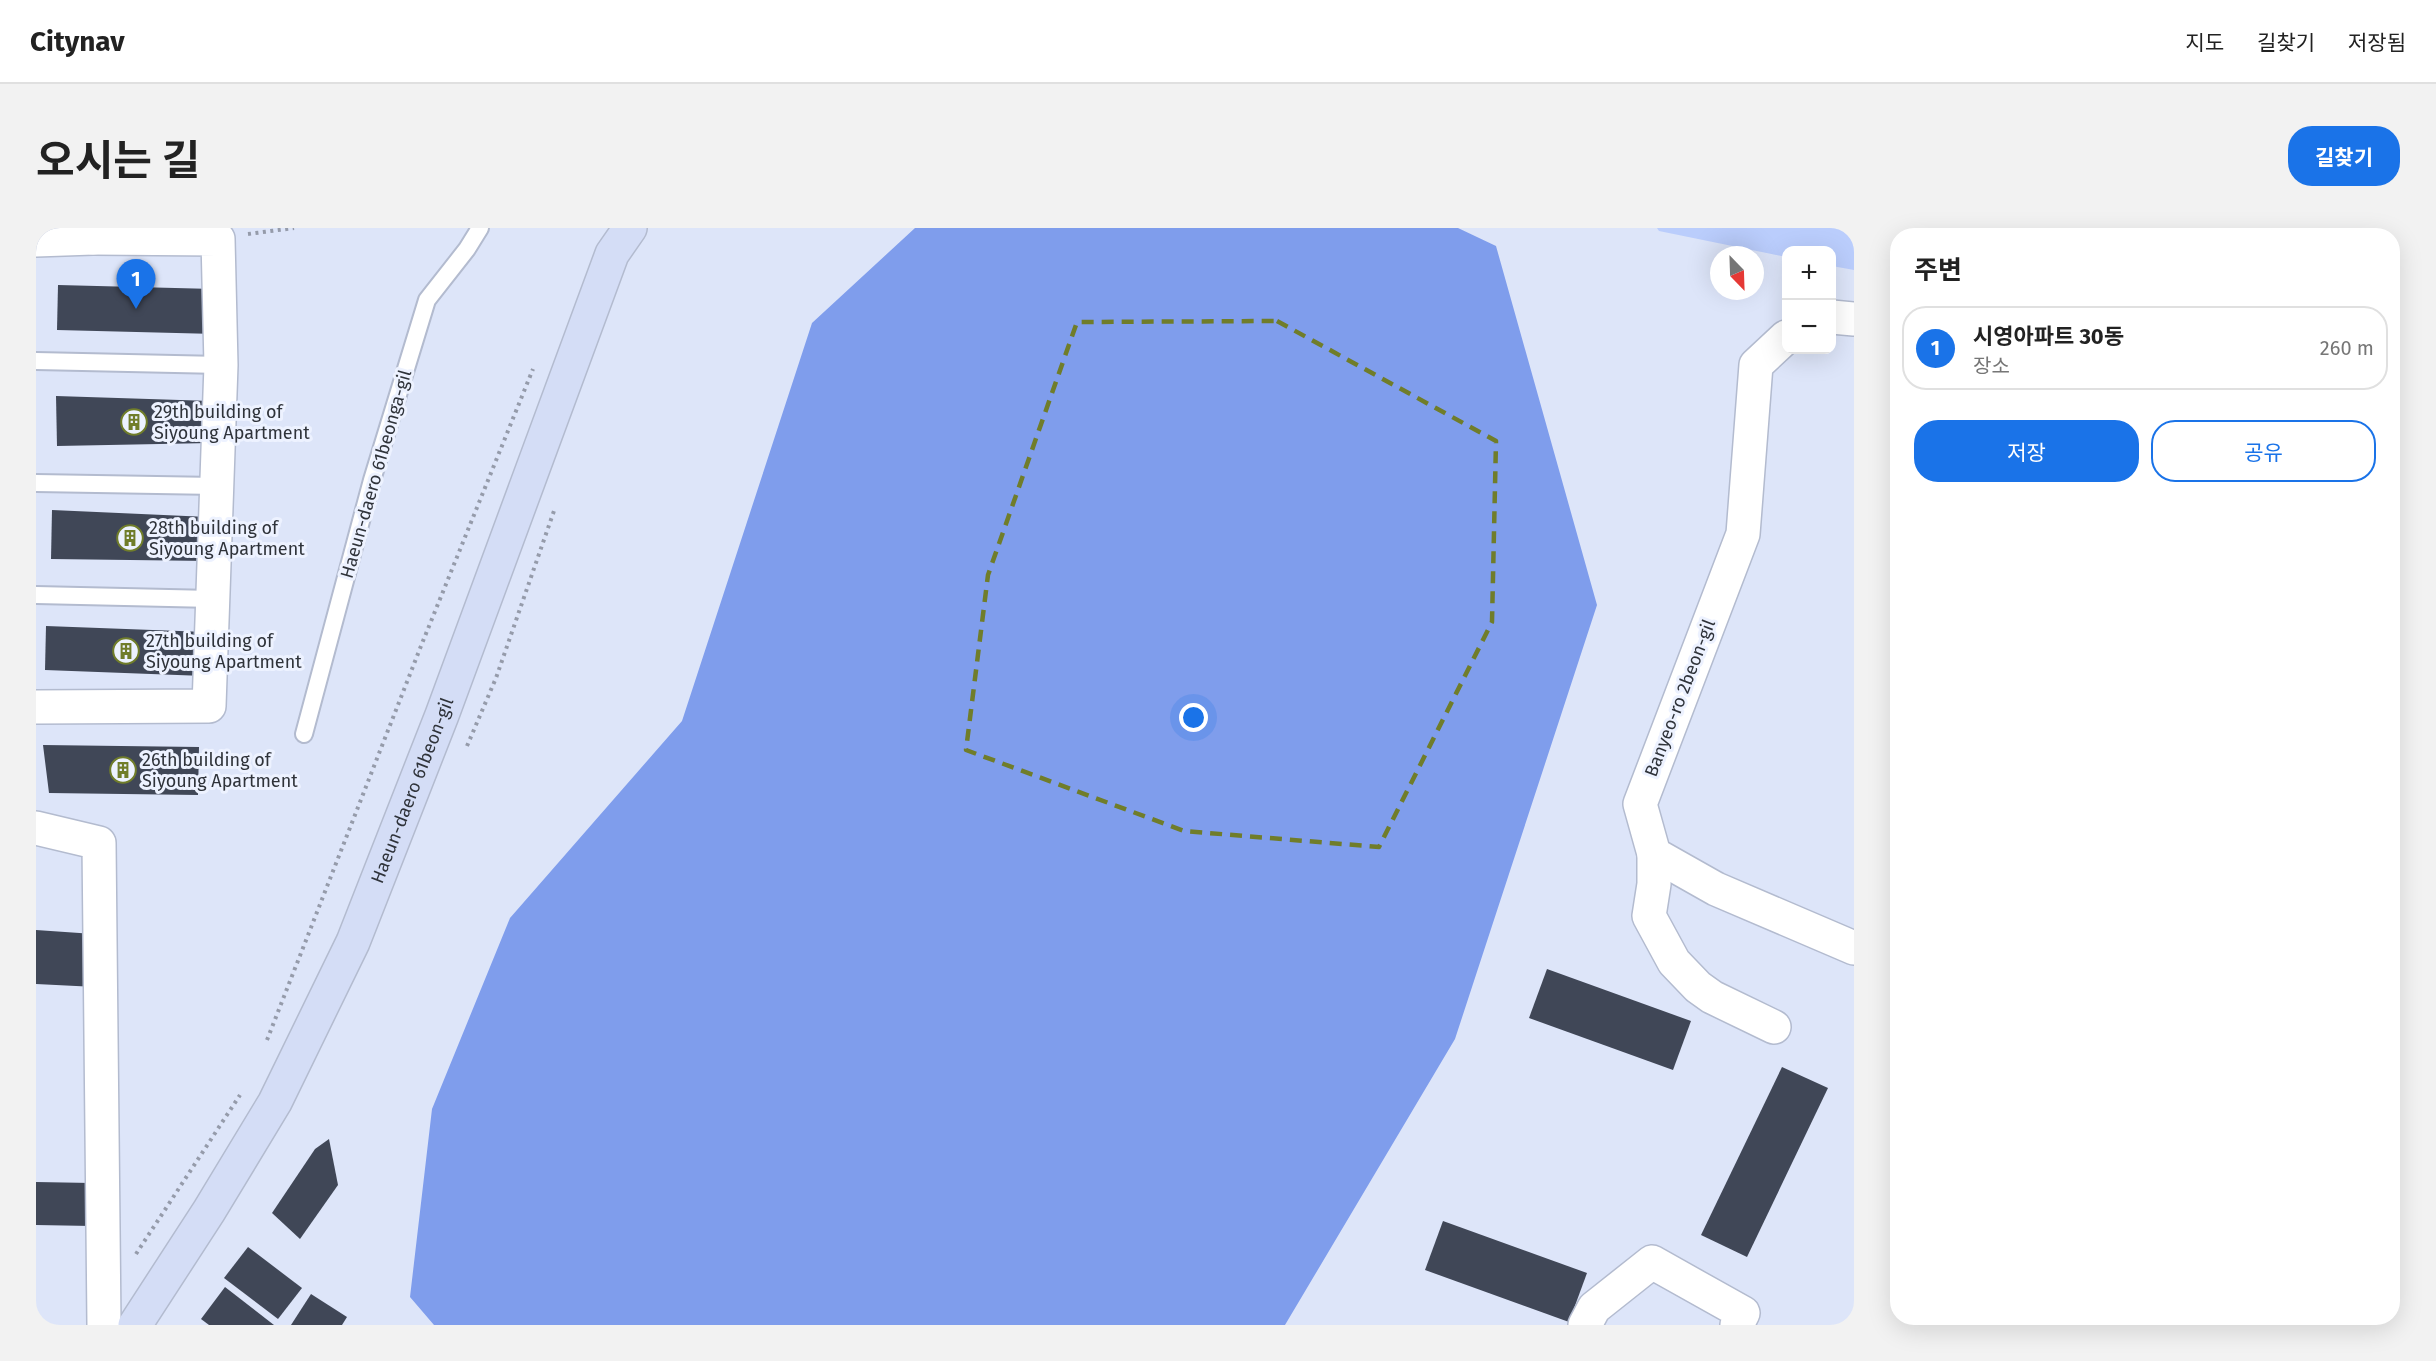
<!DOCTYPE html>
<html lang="ko">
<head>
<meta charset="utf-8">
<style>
	body { margin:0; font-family:"Fira Sans","Noto Sans KR",sans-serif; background:#f2f2f2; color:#222 }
	.controls { position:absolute; right:18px; top:18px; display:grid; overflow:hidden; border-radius:12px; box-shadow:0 6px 24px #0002 }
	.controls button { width:54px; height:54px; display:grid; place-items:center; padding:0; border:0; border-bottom:2px solid #e0e0e0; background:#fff; color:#222; font:30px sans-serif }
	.compass { position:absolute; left:1674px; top:18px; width:54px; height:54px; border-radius:50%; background:#fff; box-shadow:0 6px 24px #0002; rotate:157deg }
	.you { position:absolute; left:1158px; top:490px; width:21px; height:21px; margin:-15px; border:4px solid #fff; border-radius:50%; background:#1a73e8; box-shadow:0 0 0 9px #1a73e833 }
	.badge { display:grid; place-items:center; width:39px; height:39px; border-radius:50%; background:#1a73e8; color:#fff; font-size:20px; font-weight:700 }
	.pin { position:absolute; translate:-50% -50px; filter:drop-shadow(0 2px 3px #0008) }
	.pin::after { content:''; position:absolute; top:32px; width:21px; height:18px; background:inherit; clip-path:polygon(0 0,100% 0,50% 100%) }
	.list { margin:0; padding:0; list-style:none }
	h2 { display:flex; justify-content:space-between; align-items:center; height:78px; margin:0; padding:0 24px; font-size:26px }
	h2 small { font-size:20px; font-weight:400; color:#767676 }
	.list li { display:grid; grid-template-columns:39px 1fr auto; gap:18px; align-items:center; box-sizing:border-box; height:84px; margin:0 12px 12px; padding:0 12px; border:2px solid #e0e0e0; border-radius:24px }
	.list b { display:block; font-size:22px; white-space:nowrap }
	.list p { margin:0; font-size:20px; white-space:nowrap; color:#767676 }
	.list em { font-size:20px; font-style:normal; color:#767676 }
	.actions { display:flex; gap:12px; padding:18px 24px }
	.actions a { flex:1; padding:14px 0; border:2px solid #1a73e8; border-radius:24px; text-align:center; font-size:21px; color:#1a73e8 }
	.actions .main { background:#1a73e8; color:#fff }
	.map { position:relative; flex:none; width:1818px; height:1097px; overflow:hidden; border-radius:24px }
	header { display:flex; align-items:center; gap:36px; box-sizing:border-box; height:84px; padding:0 30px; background:#fff; border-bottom:2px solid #e0e0e0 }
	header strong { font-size:28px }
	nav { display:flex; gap:33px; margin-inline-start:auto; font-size:21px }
	.intro { display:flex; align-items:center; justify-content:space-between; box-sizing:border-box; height:144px; padding:0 36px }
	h1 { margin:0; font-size:42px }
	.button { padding:15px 27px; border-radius:24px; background:#1a73e8; color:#fff; font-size:21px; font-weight:700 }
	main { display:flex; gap:36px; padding:0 36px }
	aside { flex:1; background:#fff; border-radius:24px; box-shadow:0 6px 24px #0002 }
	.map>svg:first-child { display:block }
	.green { fill:#bacdfc }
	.forest { fill:#7f9dec }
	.building { fill:#404757 }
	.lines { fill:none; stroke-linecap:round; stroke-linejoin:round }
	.service-casing { stroke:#b3bbcf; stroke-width:20 }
	.minor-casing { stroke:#b3bbcf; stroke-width:36 }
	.secondary-casing { stroke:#b3bbcf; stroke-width:36 }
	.path { stroke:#959baa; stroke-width:4; stroke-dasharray:3 4.5; stroke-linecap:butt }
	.service { stroke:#fff; stroke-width:16 }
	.minor { stroke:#fff; stroke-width:33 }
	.secondary { stroke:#d4ddf6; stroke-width:33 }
	.marked { fill:none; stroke:#707d2a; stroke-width:4.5; stroke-dasharray:12 8; stroke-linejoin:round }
	.labels { text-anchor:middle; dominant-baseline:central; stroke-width:6; stroke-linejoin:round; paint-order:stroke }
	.poi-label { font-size:18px; fill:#2f333a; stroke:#edf2ff; text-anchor:start }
	.street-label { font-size:18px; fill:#2f333a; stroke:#edf2ff }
</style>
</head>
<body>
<header>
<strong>Citynav</strong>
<nav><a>지도</a><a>길찾기</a><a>저장됨</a></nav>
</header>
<div class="intro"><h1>오시는 길</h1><a class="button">길찾기</a></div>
<main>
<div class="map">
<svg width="1818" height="1097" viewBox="0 0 1818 1097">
	<rect width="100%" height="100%" fill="#dde5f9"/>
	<!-- green -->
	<polygon class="green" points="1621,0 1818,0 1818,42 1796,38 1796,22 1750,22 1750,29 1623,3"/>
	<!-- forest -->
	<polygon class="forest" points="879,0 1422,0 1460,18 1561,377 1419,811 1249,1097 398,1097 374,1069 396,881 474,690 646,493 776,95"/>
	<!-- building -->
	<g class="building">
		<polygon points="22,57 178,61 180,106 21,102"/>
		<polygon points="20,168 175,173 175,215 21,218"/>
		<polygon points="16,282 172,289 173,333 15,331"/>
		<polygon points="10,398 170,404 168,448 9,442"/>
		<polygon points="7,517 163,519 162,567 13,565"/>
		<polygon points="0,702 58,706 60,759 0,756"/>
		<polygon points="1511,741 1655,793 1637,842 1493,790"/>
		<polygon points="1746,839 1792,860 1711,1029 1665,1007"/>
		<polygon points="293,911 302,957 264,1011 236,985 279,921"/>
		<polygon points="0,954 56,955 56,998 0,997"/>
		<polygon points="1407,993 1551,1045 1533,1094 1389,1042"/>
		<polygon points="212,1019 266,1060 242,1091 188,1050"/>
		<polygon points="189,1059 238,1097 173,1097 165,1091"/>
		<polygon points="275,1066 311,1089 306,1097 255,1097"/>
	</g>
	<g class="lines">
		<!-- service casing -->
		<g class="service-casing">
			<g id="service">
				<polyline points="0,133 185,137"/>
				<polyline points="0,255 181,258"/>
				<polyline points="0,367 177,371"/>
				<polyline points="268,506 336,252 391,72 431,21 444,0"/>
			</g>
		</g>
		<!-- minor casing -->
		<g class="minor-casing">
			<g id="minor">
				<polyline points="0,12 57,10 62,0"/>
				<polyline points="1796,89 1818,91"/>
				<polyline points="1750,109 1720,137 1707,306 1604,576 1618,626 1680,661 1818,720"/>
				<polyline points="0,479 173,478 185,137 182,11 57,10"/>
				<polyline points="0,600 63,615 68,1097"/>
				<polyline points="1618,626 1618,656 1613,688 1638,734 1662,759 1676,769 1738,799"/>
				<polyline points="1549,1097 1558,1080 1616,1034 1707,1085 1701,1097"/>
			</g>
		</g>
		<!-- secondary casing -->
		<g class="secondary-casing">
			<g id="secondary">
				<path id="s1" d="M99 1097 173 983 239 874 317 714 406 487 576 26 594 0"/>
			</g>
		</g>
		<!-- path -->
		<g class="path">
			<polyline points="212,6 258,0"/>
			<polyline points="431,518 460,450 519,280"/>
			<polyline points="231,812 385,418 497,141"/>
			<polyline points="100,1026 204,867"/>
		</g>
		<!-- service -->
		<use href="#service" class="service"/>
		<!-- minor -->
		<use href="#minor" class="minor"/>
		<!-- secondary -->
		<use href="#secondary" class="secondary"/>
	</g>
	<!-- marked area -->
	<path class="marked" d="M1241 93 1460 213 1456 394 1343 619 1148 603 930 522 952 347 1041 94Z"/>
	<!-- icons -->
	<defs>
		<g id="building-ring" transform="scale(1.35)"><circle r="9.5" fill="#edf2ff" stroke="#707d2a" stroke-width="1.5"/><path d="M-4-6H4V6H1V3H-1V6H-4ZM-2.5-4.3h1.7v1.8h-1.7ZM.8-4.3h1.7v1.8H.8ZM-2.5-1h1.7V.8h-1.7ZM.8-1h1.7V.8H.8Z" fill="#707d2a"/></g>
	</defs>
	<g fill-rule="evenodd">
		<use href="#building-ring" x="98" y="194"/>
		<use href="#building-ring" x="94" y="310"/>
		<use href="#building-ring" x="90" y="423"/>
		<use href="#building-ring" x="87" y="542"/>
	</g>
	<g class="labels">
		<!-- poi labels -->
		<g class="poi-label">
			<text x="118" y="184">29th building of<tspan x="118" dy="21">Siyoung Apartment</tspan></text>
			<text x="113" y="300">28th building of<tspan x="113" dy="21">Siyoung Apartment</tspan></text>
			<text x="110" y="413">27th building of<tspan x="110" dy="21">Siyoung Apartment</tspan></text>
			<text x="106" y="532">26th building of<tspan x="106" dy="21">Siyoung Apartment</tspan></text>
		</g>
		<!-- street labels -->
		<g class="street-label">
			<text transform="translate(340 246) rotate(-74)">Haeun-daero 61beonga-gil</text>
			<text transform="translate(1644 470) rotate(-69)">Banyeo-ro 2beon-gil</text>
			<text stroke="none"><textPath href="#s1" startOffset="604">Haeun-daero 61beon-gil</textPath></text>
		</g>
	</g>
</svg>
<div class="controls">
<button>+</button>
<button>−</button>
</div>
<svg class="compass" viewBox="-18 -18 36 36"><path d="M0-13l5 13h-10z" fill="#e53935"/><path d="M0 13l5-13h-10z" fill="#767676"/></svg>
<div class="you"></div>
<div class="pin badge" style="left:100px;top:81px">1</div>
</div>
<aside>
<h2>주변<small></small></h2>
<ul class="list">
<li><span class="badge">1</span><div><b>시영아파트 30동</b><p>장소</p></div><em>260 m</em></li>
</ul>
<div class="actions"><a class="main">저장</a><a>공유</a></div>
</aside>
</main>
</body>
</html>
